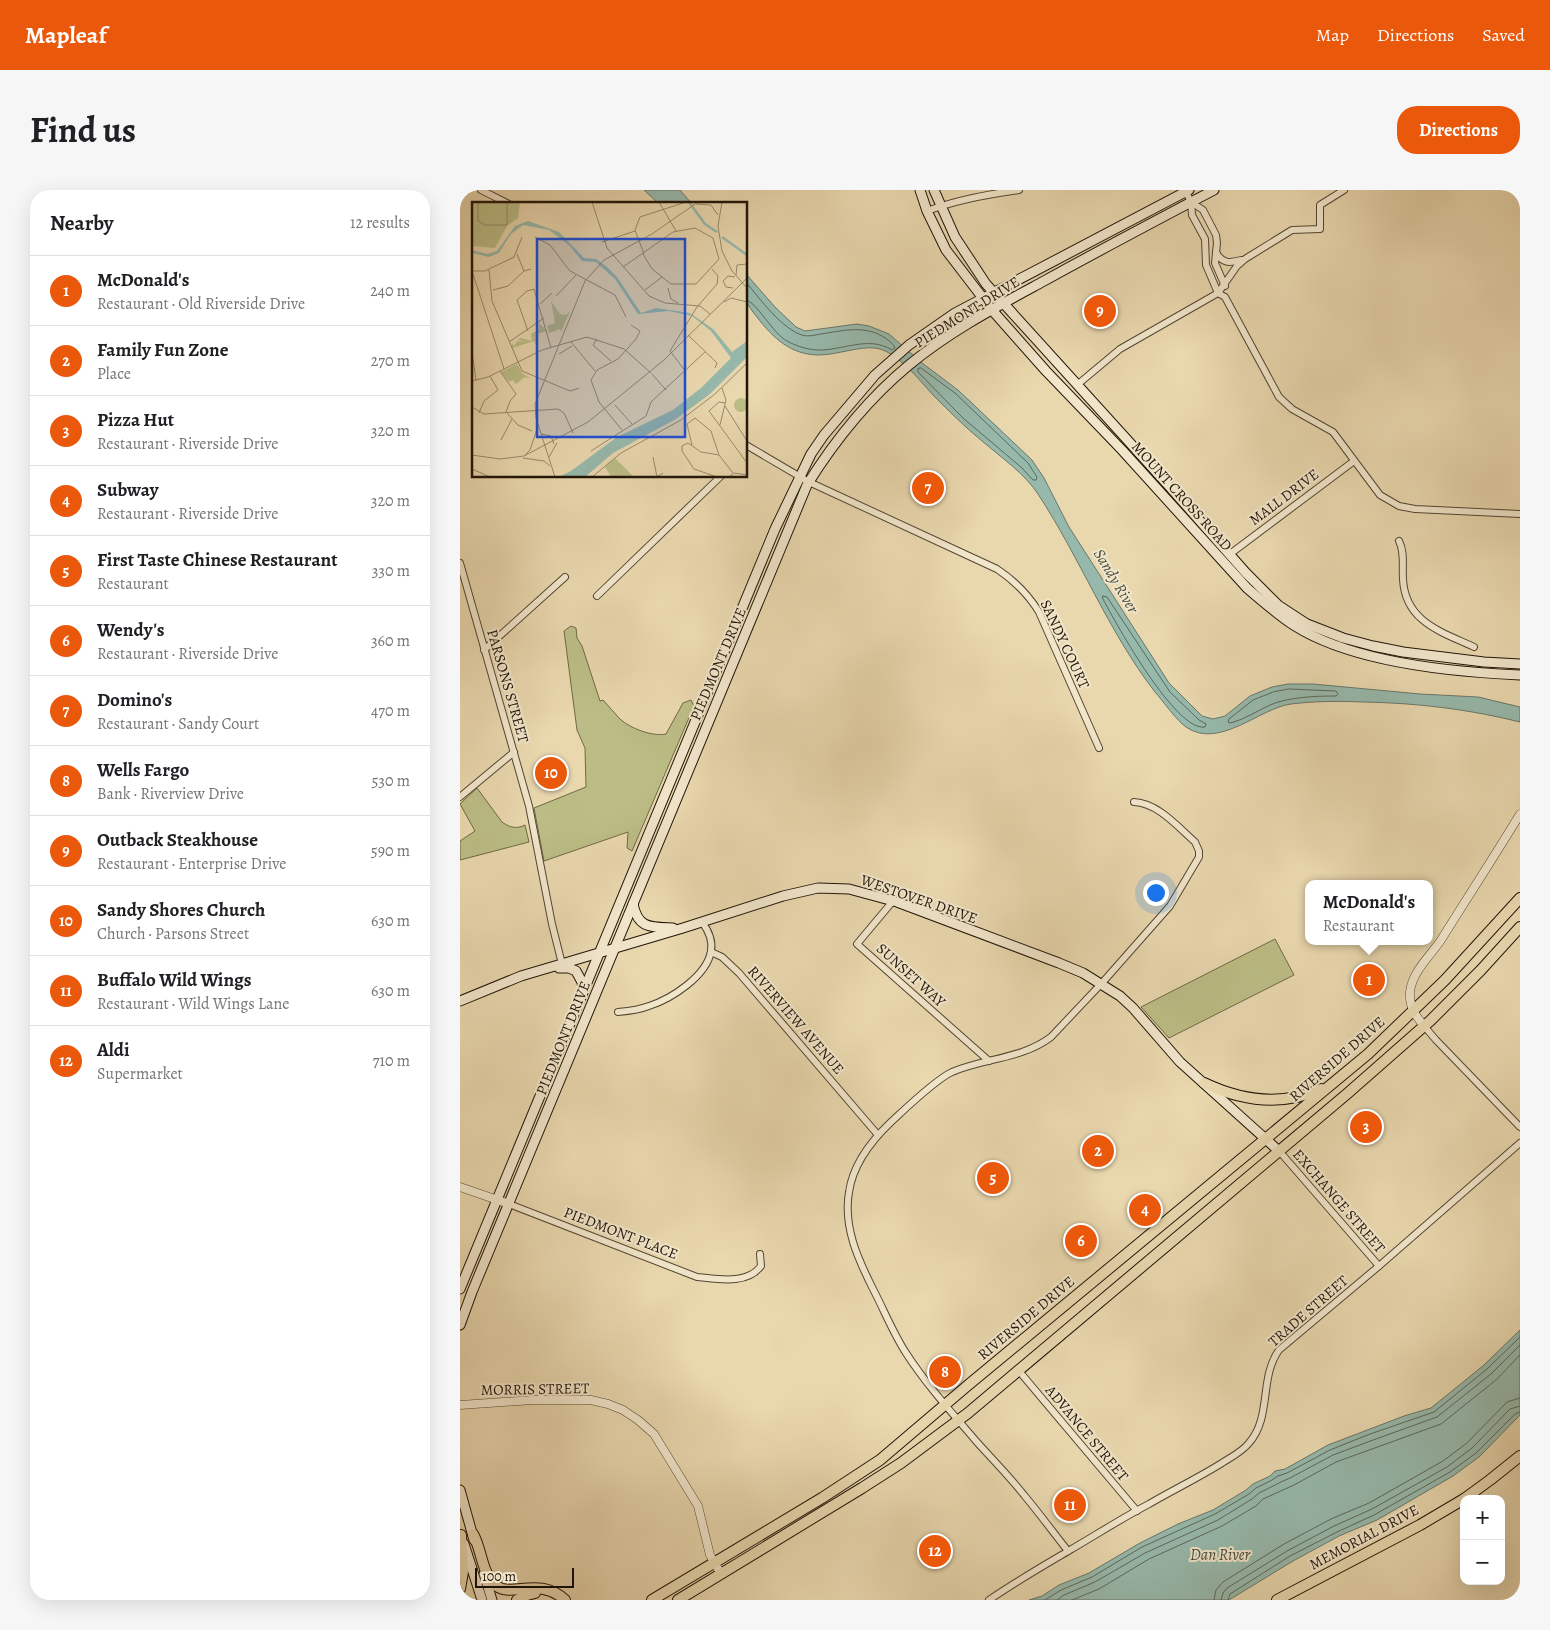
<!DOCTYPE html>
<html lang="en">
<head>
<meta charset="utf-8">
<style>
	body { margin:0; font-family:Alegreya,serif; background:#f6f6f6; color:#202124 }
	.controls { position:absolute; right:15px; bottom:15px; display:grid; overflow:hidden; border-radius:10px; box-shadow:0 5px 20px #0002 }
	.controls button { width:45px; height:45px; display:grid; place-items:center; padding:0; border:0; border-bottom:1px solid #e0e0e0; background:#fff; color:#202124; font:25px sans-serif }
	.scale { position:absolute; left:15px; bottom:12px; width:99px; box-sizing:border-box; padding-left:5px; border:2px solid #201508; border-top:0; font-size:14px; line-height:18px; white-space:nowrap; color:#201508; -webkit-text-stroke:4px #f1e5ca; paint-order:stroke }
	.you { position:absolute; left:695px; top:702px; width:18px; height:18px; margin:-12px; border:4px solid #fff; border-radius:50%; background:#1a73e8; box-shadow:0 0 0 8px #1a73e833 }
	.badge { display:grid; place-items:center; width:32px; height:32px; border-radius:50%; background:#ea580c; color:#fff; font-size:16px; font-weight:700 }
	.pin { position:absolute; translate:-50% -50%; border:2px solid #fff; box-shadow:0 1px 5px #0006 }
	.popup { position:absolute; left:845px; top:690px; width:128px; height:65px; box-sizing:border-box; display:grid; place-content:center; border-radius:10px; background:#fff; filter:drop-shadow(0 1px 4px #0005); font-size:16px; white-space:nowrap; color:#757577 }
	.popup b { font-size:19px; color:#202124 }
	.popup::after { content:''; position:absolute; left:50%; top:100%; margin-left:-10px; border:10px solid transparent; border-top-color:#fff }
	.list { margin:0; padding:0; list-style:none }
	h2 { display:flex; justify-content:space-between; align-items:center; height:65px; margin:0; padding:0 20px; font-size:21px }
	h2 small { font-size:16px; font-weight:400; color:#757577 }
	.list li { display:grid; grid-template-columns:32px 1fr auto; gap:15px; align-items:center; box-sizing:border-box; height:70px; padding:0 20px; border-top:1px solid #e0e0e0 }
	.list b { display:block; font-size:19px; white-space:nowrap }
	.list p { margin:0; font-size:16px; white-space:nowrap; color:#757577 }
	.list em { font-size:16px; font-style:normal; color:#757577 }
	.map { position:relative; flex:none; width:1060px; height:1410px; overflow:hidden; border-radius:20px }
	header { display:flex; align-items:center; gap:30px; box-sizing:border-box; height:70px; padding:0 25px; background:#ea580c; color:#fff }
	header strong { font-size:24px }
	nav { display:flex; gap:28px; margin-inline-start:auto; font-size:18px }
	.intro { display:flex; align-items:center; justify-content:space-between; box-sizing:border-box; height:120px; padding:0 30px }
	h1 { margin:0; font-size:35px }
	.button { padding:12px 22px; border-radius:20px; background:#ea580c; color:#fff; font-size:18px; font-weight:700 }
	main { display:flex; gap:30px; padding:0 30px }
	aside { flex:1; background:#fff; border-radius:20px; box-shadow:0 5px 20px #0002 }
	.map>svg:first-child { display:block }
	.green { fill:#bcbd86; stroke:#6e6947 }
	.water { fill:#97b9ac; stroke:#67776a }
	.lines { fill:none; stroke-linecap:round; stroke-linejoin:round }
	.shore { stroke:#5c675a; stroke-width:1 }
	.minor-casing { stroke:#524632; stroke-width:8 }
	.tertiary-casing { stroke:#524632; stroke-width:9 }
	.secondary-casing { stroke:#201508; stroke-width:11 }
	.primary-casing { stroke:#201508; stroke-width:12 }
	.minor { stroke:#f1e5ca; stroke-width:6 }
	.tertiary { stroke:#f1e5ca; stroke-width:8 }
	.secondary { stroke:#f1e5ca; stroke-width:9 }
	.primary { stroke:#e9d7ae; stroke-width:10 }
	.labels { text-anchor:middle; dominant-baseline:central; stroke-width:4; stroke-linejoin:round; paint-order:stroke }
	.street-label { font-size:15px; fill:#201508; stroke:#f1e5ca }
	.water-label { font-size:16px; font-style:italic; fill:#4a4e41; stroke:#f1e5ca }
	.inset-river { fill:none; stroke:#97b9ac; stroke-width:2.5 }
	.inset-road { fill:none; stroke:#99896c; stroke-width:1 }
	.view { fill:#1d4ed8; fill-opacity:0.15; stroke:#1d4ed8; stroke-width:2.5 }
	.inset-edge { fill:none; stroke:#201508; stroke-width:2.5 }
</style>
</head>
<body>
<header>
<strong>Mapleaf</strong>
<nav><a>Map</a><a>Directions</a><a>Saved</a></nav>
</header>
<div class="intro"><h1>Find us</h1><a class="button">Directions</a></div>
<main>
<aside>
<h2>Nearby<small>12 results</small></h2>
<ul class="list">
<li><span class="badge">1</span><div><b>McDonald's</b><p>Restaurant · Old Riverside Drive</p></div><em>240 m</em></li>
<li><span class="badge">2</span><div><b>Family Fun Zone</b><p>Place</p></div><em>270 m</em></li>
<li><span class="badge">3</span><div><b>Pizza Hut</b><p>Restaurant · Riverside Drive</p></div><em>320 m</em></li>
<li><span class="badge">4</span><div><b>Subway</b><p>Restaurant · Riverside Drive</p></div><em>320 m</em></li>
<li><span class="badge">5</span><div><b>First Taste Chinese Restaurant</b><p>Restaurant</p></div><em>330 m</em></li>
<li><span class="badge">6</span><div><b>Wendy's</b><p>Restaurant · Riverside Drive</p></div><em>360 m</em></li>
<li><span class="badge">7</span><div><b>Domino's</b><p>Restaurant · Sandy Court</p></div><em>470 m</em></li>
<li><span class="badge">8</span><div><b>Wells Fargo</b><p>Bank · Riverview Drive</p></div><em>530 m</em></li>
<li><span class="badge">9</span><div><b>Outback Steakhouse</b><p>Restaurant · Enterprise Drive</p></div><em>590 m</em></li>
<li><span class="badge">10</span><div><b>Sandy Shores Church</b><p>Church · Parsons Street</p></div><em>630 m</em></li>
<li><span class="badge">11</span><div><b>Buffalo Wild Wings</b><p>Restaurant · Wild Wings Lane</p></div><em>630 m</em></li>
<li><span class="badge">12</span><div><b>Aldi</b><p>Supermarket</p></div><em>710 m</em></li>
</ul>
</aside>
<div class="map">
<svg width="1060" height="1410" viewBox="0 0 1060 1410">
	<rect width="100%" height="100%" fill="#e9d7ae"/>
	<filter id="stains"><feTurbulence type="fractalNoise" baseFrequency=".004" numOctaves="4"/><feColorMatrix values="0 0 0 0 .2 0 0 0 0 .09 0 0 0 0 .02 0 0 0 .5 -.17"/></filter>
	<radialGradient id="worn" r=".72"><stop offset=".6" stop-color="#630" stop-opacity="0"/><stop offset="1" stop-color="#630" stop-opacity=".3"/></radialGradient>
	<!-- green -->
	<g class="green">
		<path d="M111 436 116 438 117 448 122 456 140 511 143 510C149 516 154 523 160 529 170 538 192 547 206 544L223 513 231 510 234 516 172 661 167 658 168 642 84 671 74 618 126 597 125 558 117 540 104 441Z"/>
		<path d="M17 598 42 632C50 638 57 639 65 635L69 652 0 670V651L15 641 0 614Z"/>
		<polygon points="815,749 834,785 709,848 681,817"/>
	</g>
	<!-- water -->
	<g class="water">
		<polygon points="184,0 220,0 232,14 199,14"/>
		<path d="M286 84 315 117 336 137 345 141 397 134 409 136 429 144 462 173 498 200 572 270 584 288 609 337 709 493 742 526 753 529 765 526 790 506 812 497 828 494H853L960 504 1018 507 1060 517V532C1008 519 957 513 903 512 879 511 855 511 831 514 800 518 759 560 726 537 717 531 703 511 695 502 648 441 620 368 578 304 564 283 542 268 522 251 505 237 490 222 474 206 460 191 436 160 415 158 400 156 376 165 359 165 331 165 313 148 297 127 294 123 290 119 288 114 284 107 286 93 286 84Z"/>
		<polygon points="1060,1140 1060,1225 1019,1267 993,1286 917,1330 879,1346 833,1371 769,1410 569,1410 582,1406 599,1395 629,1383 680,1353 718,1334 753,1320 786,1300 793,1294 810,1286 815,1281 825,1279 868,1255 944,1226 971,1218 1024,1175"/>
	</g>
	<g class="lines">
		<!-- shore -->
		<g class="shore">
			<path d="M286 92C299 108 322 139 342 145 348 147 355 145 361 144 381 141 403 135 422 146 427 149 433 153 435 158L432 160C408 145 383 161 356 160 346 159 336 156 327 151 313 144 296 111 286 110"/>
			<polygon points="461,178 495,203 568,273 577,287 576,290 573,290 562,278 503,228 458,182 458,179"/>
			<path d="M643 406 647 407 710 502 739 530 746 534 745 537C716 542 656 434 643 409Z"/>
			<path d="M829 499 876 501 878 504 876 506C856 506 828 507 810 515 797 521 785 529 771 533L768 532 769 529 793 510 813 502Z"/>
			<polyline points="585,1410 601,1400 632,1387 682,1357 755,1324 789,1304 796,1298 812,1290 818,1286 827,1283 870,1260 910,1244 974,1222 1027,1179 1060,1147"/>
			<polyline points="597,1410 604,1405 635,1392 685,1363 758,1330 792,1309 799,1303 821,1292 830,1288 873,1265 913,1250 977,1227 1031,1184 1060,1155"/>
			<polyline points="612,1410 639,1399 689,1369 762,1336 796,1316 803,1309 834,1295 876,1272 981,1234 1036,1190 1060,1165"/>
			<polyline points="754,1410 756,1400 763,1392 824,1354 871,1329 909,1313 983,1271 1007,1253 1047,1212 1060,1208"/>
			<polyline points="761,1410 763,1403 767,1398 827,1361 874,1336 912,1319 987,1277 1012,1258 1050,1219 1060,1216"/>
			<polyline points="768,1410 770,1404 830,1366 877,1342 914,1325 990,1282 1016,1263 1055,1224 1060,1222"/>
		</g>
		<!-- minor casing -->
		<g class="minor-casing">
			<g id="minor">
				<polyline points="21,0 49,14"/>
				<polyline points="725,0 731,12 732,25 745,49 746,75 758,103"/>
				<polyline points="731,12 743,20 756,45 757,53 755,73 765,96"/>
				<path d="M467 21C496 10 529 4 559 0"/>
				<path d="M756 62C762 74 770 73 781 70"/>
				<polyline points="758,103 765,107 819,207 832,219 873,242 920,305 939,316 955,319 1060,324"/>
				<polyline points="617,195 660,159 758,103 777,76 785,69 832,40 860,39 860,15 884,0"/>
				<path d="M286 255 349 292 537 379C555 391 568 404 579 422L639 558"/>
				<path d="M939 351C945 362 942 377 943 389 945 432 982 442 1014 457"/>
				<polyline points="770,364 894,271"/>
				<polyline points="0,373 69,616 92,734 102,774"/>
				<polyline points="137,406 261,286"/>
				<polyline points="24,460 105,387"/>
				<polyline points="0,607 54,562"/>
				<polyline points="433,711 397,754 529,871"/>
				<polyline points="251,762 262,767 279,783 418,945"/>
				<path d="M158 822C169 821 179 820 189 816 211 809 247 786 251 761 253 750 248 740 242 732"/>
				<polyline points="964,836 976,850 1060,937"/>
				<polyline points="820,962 919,1076"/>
				<path d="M49 1014 237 1087C258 1089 287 1095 301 1076L300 1064"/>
				<polyline points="559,1181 677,1321"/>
				<path d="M608 1361C593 1342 579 1323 564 1305 549 1286 532 1269 516 1251 492 1223 466 1194 446 1163 433 1143 424 1120 413 1099 398 1069 383 1037 389 1002 393 974 411 951 431 932 445 919 475 890 492 882 525 868 562 869 591 847L642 793 710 716 739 667V661L735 652C718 637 698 613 674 612"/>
				<path d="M529 1410C555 1392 583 1376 610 1360 636 1345 662 1328 689 1314 713 1300 738 1288 762 1273 771 1267 782 1262 789 1253 812 1227 799 1188 819 1160L919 1076 1060 953"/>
			</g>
		</g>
		<!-- tertiary casing -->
		<g class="tertiary-casing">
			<g id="tertiary">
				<path d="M964 836C955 825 949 817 950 802 952 782 970 766 981 750 1007 708 1034 667 1060 624"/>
				<polyline points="0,997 49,1014"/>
				<polyline points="0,1215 73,1210 131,1210 148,1214 163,1220 178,1230 194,1244 238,1316 250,1365 261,1384"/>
			</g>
		</g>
		<!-- secondary casing -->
		<g class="secondary-casing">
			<g id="secondary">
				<path d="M460 0 467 21 486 60 532 120 586 181 662 260 787 398C802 411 818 425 835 436 894 473 991 482 1060 485"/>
				<polyline points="474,0 495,47 526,94 710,297 786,383 818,415 847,434 883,448 913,456 943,462 1024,472 1060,474"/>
				<path d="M173 714C178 739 191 737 213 738"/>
				<polyline points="99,778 109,778 116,781 122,792 123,800"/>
				<polyline points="0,811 61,786 223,738 323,706 358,698 389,699 437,712 599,773 623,783 660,806 673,818 720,872 820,962"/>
				<polyline points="0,1099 315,339 351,264 364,245 415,185 449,155 495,123 729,0"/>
				<path d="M0 1135 12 1102 347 295C375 250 408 209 449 175 490 141 538 116 584 91 640 60 697 30 754 0"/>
				<polyline points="0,1300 14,1350"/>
				<polyline points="4,1354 22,1410"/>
				<polyline points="24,1384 32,1410"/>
			</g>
		</g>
		<!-- primary casing -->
		<g class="primary-casing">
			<g id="primary">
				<path d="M744 893C782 911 821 917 861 899"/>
				<polyline points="1004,1309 1030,1290 1060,1266"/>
				<path d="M13 1344C22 1360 21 1380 34 1394 50 1410 78 1385 105 1410"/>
				<polyline points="0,1399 3,1382 1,1345"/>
				<polyline points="57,1410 67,1405 75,1403"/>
				<polyline points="192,1410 362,1308 420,1270 507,1196 908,864 985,790 1060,708"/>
				<polyline points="218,1410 402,1298 441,1273 508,1223 888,903 971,830 1021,780 1060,737"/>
				<polyline points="817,1410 960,1335 1004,1309"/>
			</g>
		</g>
		<!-- minor -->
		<use href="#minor" class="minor"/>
		<!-- tertiary -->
		<use href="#tertiary" class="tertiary"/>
		<!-- secondary -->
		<use href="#secondary" class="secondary"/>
		<!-- primary -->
		<use href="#primary" class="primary"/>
	</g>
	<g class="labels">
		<!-- street labels -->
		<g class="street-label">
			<text transform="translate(507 122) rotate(-32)">PIEDMONT DRIVE</text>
			<text transform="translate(722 306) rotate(48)">MOUNT CROSS ROAD</text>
			<text transform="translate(824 307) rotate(-37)">MALL DRIVE</text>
			<text transform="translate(605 454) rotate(65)">SANDY COURT</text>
			<text transform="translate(258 474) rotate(-67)">PIEDMONT DRIVE</text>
			<text transform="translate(48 496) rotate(74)">PARSONS STREET</text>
			<text transform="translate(459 709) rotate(19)">WESTOVER DRIVE</text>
			<text transform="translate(451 785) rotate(42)">SUNSET WAY</text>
			<text transform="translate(336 830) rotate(49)">RIVERVIEW AVENUE</text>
			<text transform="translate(103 848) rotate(-68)">PIEDMONT DRIVE</text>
			<text transform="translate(877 869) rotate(-41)">RIVERSIDE DRIVE</text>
			<text transform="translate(879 1011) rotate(49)">EXCHANGE STREET</text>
			<text transform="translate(161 1043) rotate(21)">PIEDMONT PLACE</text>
			<text transform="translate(848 1121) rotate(-41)">TRADE STREET</text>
			<text transform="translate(566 1128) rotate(-40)">RIVERSIDE DRIVE</text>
			<text transform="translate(75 1199) rotate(-1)">MORRIS STREET</text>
			<text transform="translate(627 1243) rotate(50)">ADVANCE STREET</text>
			<text transform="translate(904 1347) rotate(-28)">MEMORIAL DRIVE</text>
		</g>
		<!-- water labels -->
		<g class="water-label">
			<text transform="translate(656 391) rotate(59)">Sandy River</text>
			<text x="760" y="1365">Dan River</text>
		</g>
	</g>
	<!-- overview -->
	<g transform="translate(12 12)">
		<rect width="275" height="275" fill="#e9d7ae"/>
		<path d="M0 0H48L46 16 35 24 23 46 0 44ZM79 99 88 112 94 113 98 109 89 130 88 127 77 131 75 124 83 121ZM67 121 75 129 64 132 65 145 62 139 40 146V141L42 144 45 139 56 140 46 138 48 136 60 139 59 132 67 127ZM45 162 50 171 59 177 53 175 44 182 41 178 37 180 29 170ZM262 203a7 7 0 1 1 14 0a7 7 0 1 1-14 0ZM143 256 162 275H139L133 265Z" fill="#bcbd86"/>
		<path d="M56 19 87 30 112 56 124 57 135 65 145 75 169 111 184 106 218 111 241 127 260 150 275 139V155L238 192 204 217 141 251 113 275H87L99 269 145 235 201 208 229 186 259 156 239 129 220 114 197 109 166 112 143 77 124 60 110 59 98 44 77 28 51 23 39 32 27 51 17 55 0 51V48L15 52 25 49 43 24Z" fill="#97b9ac"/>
		<path class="inset-river" d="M217 0 233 22 245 30M250 35 275 53"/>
		<path class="inset-road" d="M6 0V19L13 23H35V0M120 0 135 46 177 94 193 101 228 104 238 112M187 0 204 29M250 0 246 24 250 49 260 69 275 86M224 2 239 3 246 13M63 35 78 43 98 69 143 93 154 115M130 40 163 29M45 52 52 69M172 52 163 28 168 15 214 0M151 65 201 30 223 26 241 36 247 57 224 82H199L180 67 171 52M17 68 20 99 50 169 98 189 107 186M0 69 32 167M1 69H13L42 55 50 35M264 73 265 63 275 62M196 86 199 97 206 101M261 86 254 85 251 79 256 74 263 75M21 88 36 84 52 69 59 67M173 88 190 75M84 94 104 73M252 100 259 96 275 100M68 102 80 91M56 129 45 98 55 89 62 87 79 146M216 133 245 161 243 166M125 137 121 143 139 159M37 140 72 116M99 140 123 169M0 150 4 178M87 152 100 144M28 169 44 192 38 199 34 210 46 223 60 229M214 170 198 149 225 105 245 82 246 74 240 67M180 172 194 188M0 179 16 175 70 148 115 135 152 147 179 171M253 201 247 200 237 209 275 261M143 203 160 222M253 204 275 239M0 205 12 212 86 207 92 211 101 231M7 211 12 199 26 188 18 174M248 223 254 198 250 186M150 228 127 200 119 178 125 168 146 157 164 137 168 129 159 123M69 232 79 234 82 242M29 238 40 217M220 243 215 222 223 216 239 229 247 253M119 249 174 214 179 200 233 150M0 253 28 257 52 254 116 220 192 158 275 76M53 253 58 248 65 227M77 255 85 241M181 255 185 275 191 271M51 256 72 259 78 264M0 267 18 275M83 275 64 216 63 202 113 79 132 58 180 32 226 0M120 275 149 251 209 218 243 192 275 161M245 275 222 267 210 249V244L216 241 229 250 247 253 261 271M257 275 262 271 275 273"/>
		<path class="view" d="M65 37H213V235H65Z"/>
		<rect width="275" height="275" class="inset-edge"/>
	</g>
	<rect width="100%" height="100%" filter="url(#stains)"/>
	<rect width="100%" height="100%" fill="url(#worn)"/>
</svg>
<div class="controls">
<button>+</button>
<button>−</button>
</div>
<div class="scale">100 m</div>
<div class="you"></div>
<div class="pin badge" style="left:909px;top:790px">1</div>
<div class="popup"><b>McDonald's</b>Restaurant</div>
<div class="pin badge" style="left:638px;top:961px">2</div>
<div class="pin badge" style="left:906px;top:937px">3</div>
<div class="pin badge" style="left:685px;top:1020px">4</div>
<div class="pin badge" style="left:533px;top:988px">5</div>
<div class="pin badge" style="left:621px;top:1051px">6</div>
<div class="pin badge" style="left:468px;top:298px">7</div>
<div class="pin badge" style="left:485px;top:1182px">8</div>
<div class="pin badge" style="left:640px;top:121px">9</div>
<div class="pin badge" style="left:91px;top:583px">10</div>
<div class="pin badge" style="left:610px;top:1315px">11</div>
<div class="pin badge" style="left:475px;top:1361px">12</div>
</div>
</main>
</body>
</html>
